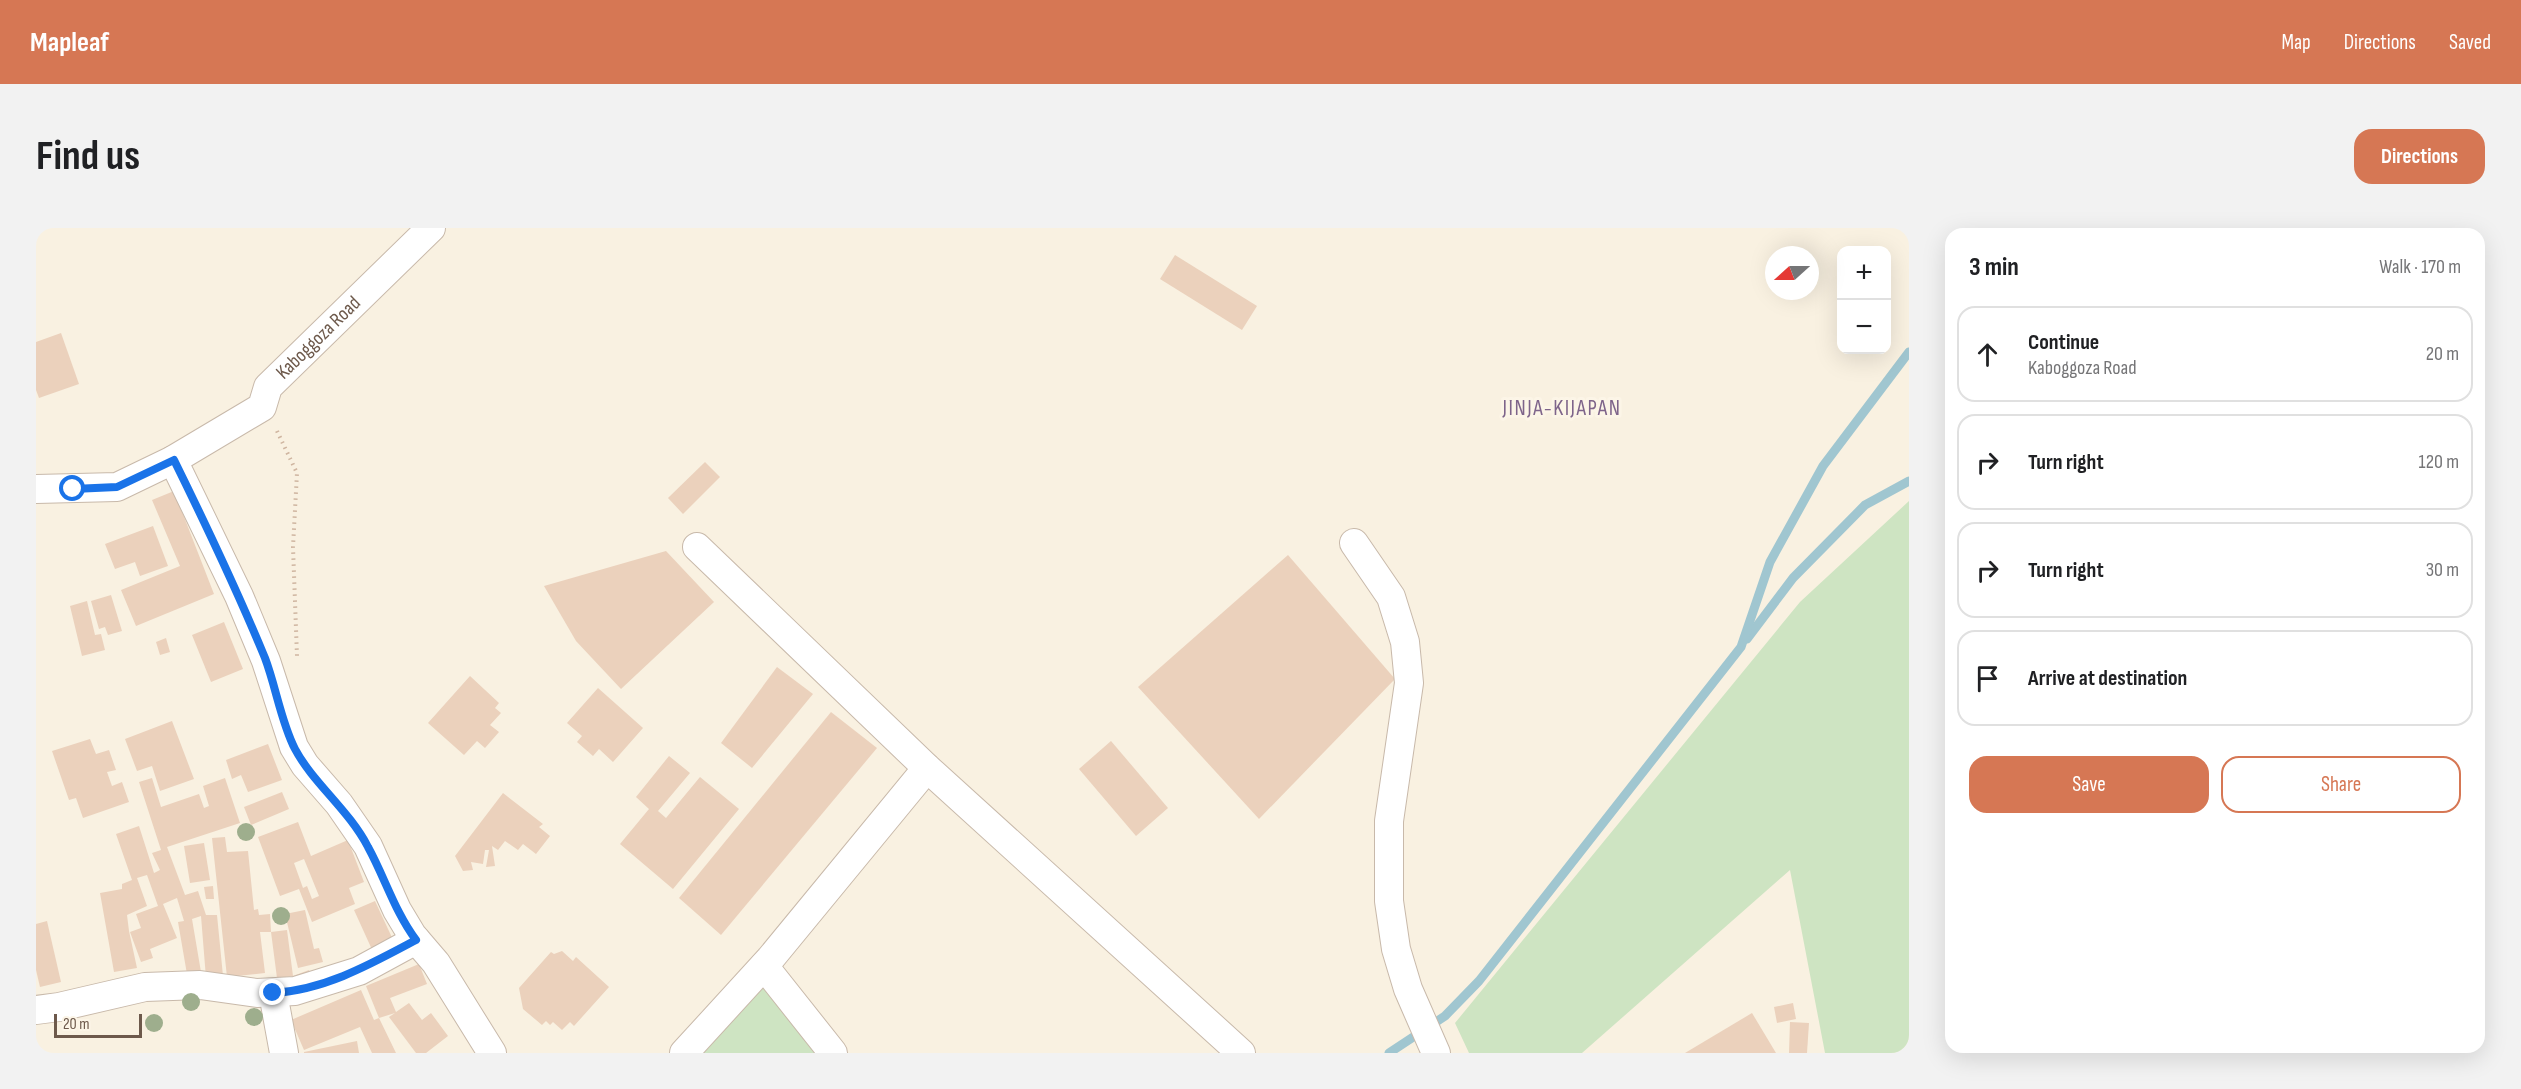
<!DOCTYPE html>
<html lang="en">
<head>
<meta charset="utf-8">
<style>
	body { margin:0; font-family:"Sofia Sans Condensed",sans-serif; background:#f2f2f2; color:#202124 }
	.controls { position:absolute; right:18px; top:18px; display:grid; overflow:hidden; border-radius:12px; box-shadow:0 6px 24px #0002 }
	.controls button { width:54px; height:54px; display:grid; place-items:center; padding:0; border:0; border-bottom:2px solid #e0e0e0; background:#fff; color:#202124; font:30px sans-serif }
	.compass { position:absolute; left:1729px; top:18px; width:54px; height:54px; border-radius:50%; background:#fff; box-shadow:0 6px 24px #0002; rotate:249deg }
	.scale { position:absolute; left:18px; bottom:15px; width:88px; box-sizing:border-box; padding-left:6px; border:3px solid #6d594b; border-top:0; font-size:16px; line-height:21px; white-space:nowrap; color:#6d594b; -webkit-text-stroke:4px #fcf5e7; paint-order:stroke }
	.stop { position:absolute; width:18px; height:18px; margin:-14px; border:4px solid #1a73e8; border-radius:50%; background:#fff }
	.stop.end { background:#1a73e8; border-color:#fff; box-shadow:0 2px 6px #0008 }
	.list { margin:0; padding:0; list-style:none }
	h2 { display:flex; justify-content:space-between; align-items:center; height:78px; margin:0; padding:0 24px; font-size:26px }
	h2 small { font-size:20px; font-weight:400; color:#757577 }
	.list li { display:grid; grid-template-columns:39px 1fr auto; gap:18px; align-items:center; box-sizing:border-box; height:96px; margin:0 12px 12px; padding:0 12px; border:2px solid #e0e0e0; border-radius:18px }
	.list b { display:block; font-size:22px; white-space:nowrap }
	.list p { margin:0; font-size:20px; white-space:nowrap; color:#757577 }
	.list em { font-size:20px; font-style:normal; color:#757577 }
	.actions { display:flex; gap:12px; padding:18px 24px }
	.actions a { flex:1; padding:14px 0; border:2px solid #d67754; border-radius:18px; text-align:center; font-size:21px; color:#d67754 }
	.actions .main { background:#d67754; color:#fff }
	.icon { flex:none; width:33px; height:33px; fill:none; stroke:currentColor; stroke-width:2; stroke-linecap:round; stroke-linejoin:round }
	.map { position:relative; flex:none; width:1873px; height:825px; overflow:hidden; border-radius:18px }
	header { display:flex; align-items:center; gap:36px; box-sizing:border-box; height:84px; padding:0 30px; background:#d67754; color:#fff }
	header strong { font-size:28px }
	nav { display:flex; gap:33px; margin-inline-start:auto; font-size:21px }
	.intro { display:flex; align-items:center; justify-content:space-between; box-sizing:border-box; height:144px; padding:0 36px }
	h1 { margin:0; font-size:42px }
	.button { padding:15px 27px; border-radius:18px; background:#d67754; color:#fff; font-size:21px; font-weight:700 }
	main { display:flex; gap:36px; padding:0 36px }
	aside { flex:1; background:#fff; border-radius:18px; box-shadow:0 6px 24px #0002 }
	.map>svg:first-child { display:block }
	.green { fill:#cee4c2 }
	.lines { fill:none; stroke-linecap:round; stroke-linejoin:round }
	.stream { stroke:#a0c6d0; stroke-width:9 }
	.building { fill:#ebd1bc; fill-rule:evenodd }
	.street-casing { stroke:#c8b9aa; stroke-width:30 }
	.path { stroke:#cfb5a0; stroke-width:4; stroke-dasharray:1.5 4.5; stroke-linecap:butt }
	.street { stroke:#fff; stroke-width:28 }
	.tree { fill:#9eae8d }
	.route { stroke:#1a73e8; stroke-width:8 }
	.labels { text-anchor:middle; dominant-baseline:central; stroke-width:6; stroke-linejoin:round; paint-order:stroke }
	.street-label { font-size:20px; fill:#6d594b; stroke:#fcf5e7 }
	.quarter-label { font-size:22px; letter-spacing:1.5px; fill:#7e648a; stroke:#fcf5e7 }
</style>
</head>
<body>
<header>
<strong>Mapleaf</strong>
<nav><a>Map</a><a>Directions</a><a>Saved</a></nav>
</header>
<div class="intro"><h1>Find us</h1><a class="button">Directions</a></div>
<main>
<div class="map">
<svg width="1873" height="825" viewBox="0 0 1873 825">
	<rect width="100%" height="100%" fill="#f9f1e1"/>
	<!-- green -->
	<g class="green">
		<polygon points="1873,273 1873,825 1789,825 1754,642 1546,825 1433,825 1419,795 1764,374"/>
		<polygon points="725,752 780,825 658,825"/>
	</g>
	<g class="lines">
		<!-- stream -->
		<g class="stream">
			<polyline points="1711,411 1757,350 1829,277 1873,253"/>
			<polyline points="1353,825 1409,788 1443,753 1705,419 1734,334 1787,238 1873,124"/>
		</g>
	</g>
	<!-- building -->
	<g class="building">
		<polygon points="1139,27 1221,78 1206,102 1124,51"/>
		<polygon points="25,105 43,156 3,170 0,162 0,114"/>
		<polygon points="669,234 684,249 647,286 632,270"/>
		<polygon points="138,263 178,366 100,398 85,362 144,338 116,272"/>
		<polygon points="117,298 132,338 104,348 99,334 79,341 69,316"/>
		<polygon points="630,323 678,374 585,461 540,413 508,358"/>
		<polygon points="1252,327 1359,451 1223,591 1102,459"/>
		<polygon points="75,367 86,403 72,407 69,399 63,401 55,373"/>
		<polygon points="51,373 59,407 65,406 69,422 46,428 34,378"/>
		<polygon points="188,394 207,441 175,454 156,407"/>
		<polygon points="130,410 134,424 124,427 120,414"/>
		<polygon points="741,439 777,466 716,540 685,515"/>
		<polygon points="434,448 463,475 459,480 465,485 454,497 463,504 449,520 441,513 428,527 392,495"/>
		<polygon points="562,460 607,500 577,534 563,521 557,528 541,514 546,508 531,495"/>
		<polygon points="795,484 841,520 685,707 643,670"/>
		<polygon points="136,493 158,551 124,563 116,538 101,543 89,511"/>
		<polygon points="54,511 60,526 73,522 80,542 71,544 76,558 86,554 93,574 47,590 40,570 33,572 16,523"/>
		<polygon points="1075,513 1132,580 1100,608 1043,541"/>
		<polygon points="232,516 246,552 212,564 205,547 196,551 190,532"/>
		<polygon points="633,528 654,545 622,583 630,590 664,549 703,581 637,661 584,616 613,581 600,569"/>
		<polygon points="116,550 125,579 163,566 168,580 173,578 167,558 189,550 204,595 131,619 149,667 162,663 170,687 181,687 187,748 170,750 165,688 156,691 166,750 152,752 142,694 148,693 141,670 127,676 141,710 114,721 117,730 105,734 94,704 105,700 100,686 122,678 111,647 101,650 111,678 91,687 93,703 101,740 78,744 64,665 86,661 86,656 96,652 80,606 103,598 118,645 124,642 116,625 125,622 103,554"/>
		<polygon points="246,564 253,581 215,597 208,579"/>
		<polygon points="467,565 507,596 503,599 514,608 500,626 487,616 482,622 469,613 462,622 456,618 459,638 450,639 453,622 449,622 447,636 435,634 437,642 427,643 419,628"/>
		<path d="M262 594 275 628 312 612 328 654 313 660 319 676 276 694 263 661 244 668 222 609ZM268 631 283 668 276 671 271 658 267 660 258 635Z"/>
		<polygon points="189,609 191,624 212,623 218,682 222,681 223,687 234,686 235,704 224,704 229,745 191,749 176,610"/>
		<polygon points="168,615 174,652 154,655 148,618"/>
		<polygon points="177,658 178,671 170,671 168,659"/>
		<polygon points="339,673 359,716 338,726 318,682"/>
		<polygon points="269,682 278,721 283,720 287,734 262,740 249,686"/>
		<polygon points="11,693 25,754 4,759 0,742 0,696"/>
		<polygon points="251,702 257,748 273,742 275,750 260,755 257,748 241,750 235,704"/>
		<polygon points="526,723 537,733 540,729 573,759 538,798 534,794 526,802 517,794 514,797 510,793 506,797 487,781 483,760 515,724 518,726"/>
		<polygon points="383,736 391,756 354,770 360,784 373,775 386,792 395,785 412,808 390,825 380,825 353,789 359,785 343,790 330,758"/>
		<polygon points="325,762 338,792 343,790 360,825 336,825 324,799 268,822 255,792"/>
		<polygon points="1757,775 1760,791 1741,795 1738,779"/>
		<polygon points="1716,785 1740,825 1649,825"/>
		<polygon points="1754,794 1773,795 1771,825 1753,825"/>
		<polygon points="321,813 323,825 268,825 268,824"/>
	</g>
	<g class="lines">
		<!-- street casing -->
		<g class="street-casing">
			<g id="street">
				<polyline points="137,232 203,368 230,433 258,519 269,537 303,576 332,618 361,682 376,707 400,735 456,825"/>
				<path id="s1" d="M0 261 81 259 137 232 226 179 232 159 395 0"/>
				<polyline points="1318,315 1355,369 1369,414 1373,455 1353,593 1353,673 1360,721 1372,761 1400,825"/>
				<polyline points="661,319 891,540 1205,825"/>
				<polyline points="728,738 797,825"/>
				<polyline points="237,765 248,825"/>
				<polyline points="0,782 23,779 109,759 164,757 221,765 259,763 323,743 380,712"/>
				<polyline points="648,825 734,731 891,540"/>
			</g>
		</g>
		<!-- path -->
		<polyline class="path" points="241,203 261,245 257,319 261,428"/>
		<!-- street -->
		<use href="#street" class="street"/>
	</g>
	<!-- trees -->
	<g class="tree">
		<circle cx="210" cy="604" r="9"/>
		<circle cx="245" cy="688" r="9"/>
		<circle cx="155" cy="774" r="9"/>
		<circle cx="218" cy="789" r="9"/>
		<circle cx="118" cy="795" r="9"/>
	</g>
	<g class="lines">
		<!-- route -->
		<path class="route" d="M37 261 81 259 138 232C170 297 201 362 229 430 240 459 245 494 259 521 277 555 313 582 332 619 349 650 359 684 380 712 335 736 289 762 237 765"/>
	</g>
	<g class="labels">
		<!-- street labels -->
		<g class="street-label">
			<text stroke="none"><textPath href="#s1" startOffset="338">Kaboggoza Road</textPath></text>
		</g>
		<!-- quarter labels -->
		<g class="quarter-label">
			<text x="1526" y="180">JINJA-KIJAPAN</text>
		</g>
	</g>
</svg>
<div class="controls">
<button>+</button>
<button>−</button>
</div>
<svg class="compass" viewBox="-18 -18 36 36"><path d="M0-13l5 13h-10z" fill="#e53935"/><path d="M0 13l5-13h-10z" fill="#757577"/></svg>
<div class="scale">20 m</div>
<div class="stop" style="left:37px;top:261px"></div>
<div class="stop end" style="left:237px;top:765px"></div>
</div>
<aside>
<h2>3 min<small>Walk · 170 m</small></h2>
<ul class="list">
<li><svg class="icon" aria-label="ahead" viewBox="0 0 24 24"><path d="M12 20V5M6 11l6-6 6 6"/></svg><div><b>Continue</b><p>Kaboggoza Road</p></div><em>20 m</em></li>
<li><svg class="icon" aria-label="right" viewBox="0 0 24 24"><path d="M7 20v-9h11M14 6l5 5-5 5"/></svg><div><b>Turn right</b></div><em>120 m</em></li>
<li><svg class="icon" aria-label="right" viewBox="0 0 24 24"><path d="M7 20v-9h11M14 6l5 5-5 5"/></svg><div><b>Turn right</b></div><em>30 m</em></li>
<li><svg class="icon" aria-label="arrive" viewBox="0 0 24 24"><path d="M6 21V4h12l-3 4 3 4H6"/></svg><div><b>Arrive at destination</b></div></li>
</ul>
<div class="actions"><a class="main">Save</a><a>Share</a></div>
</aside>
</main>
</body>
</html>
